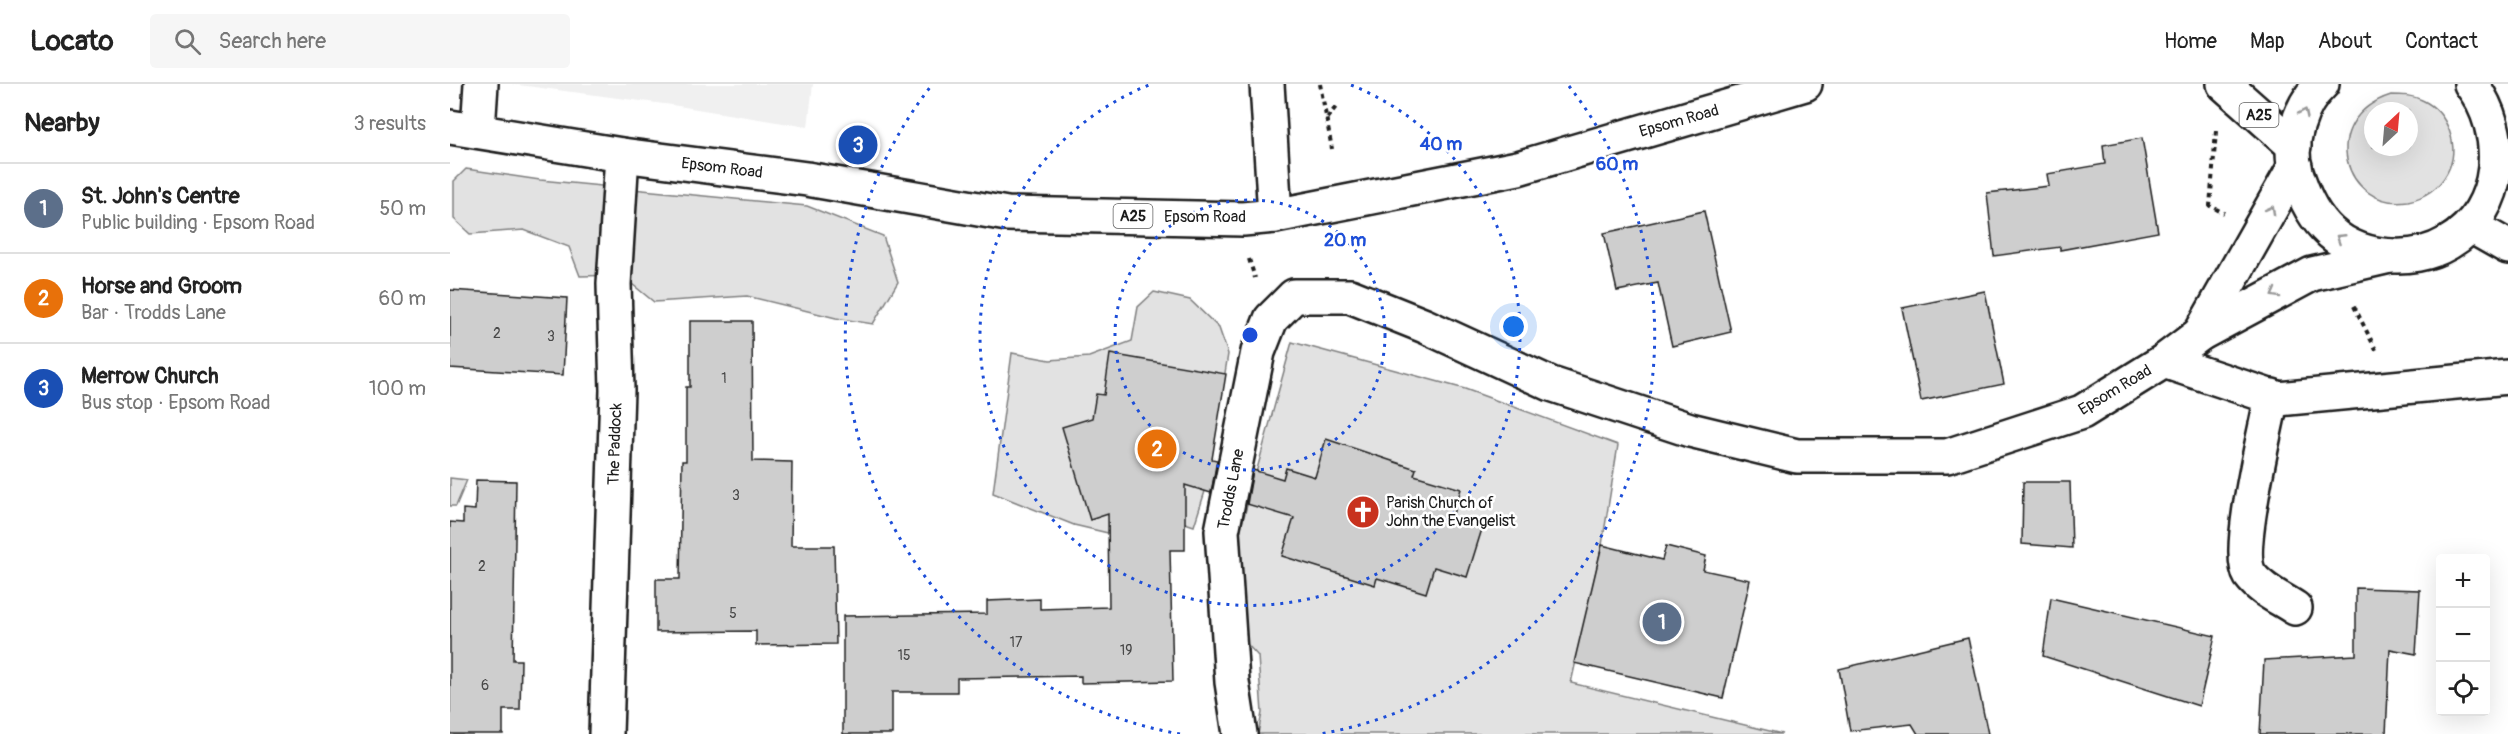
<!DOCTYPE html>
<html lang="en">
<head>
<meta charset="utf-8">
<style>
	body { margin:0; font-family:Pangolin,sans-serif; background:#f6f6f6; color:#222 }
	.controls { position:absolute; right:18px; bottom:18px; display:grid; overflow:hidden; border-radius:6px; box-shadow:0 6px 24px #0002 }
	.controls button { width:54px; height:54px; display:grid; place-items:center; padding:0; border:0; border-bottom:2px solid #e0e0e0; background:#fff; color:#222; font:30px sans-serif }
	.compass { position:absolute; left:1914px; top:18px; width:54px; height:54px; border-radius:50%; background:#fff; box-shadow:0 6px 24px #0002; rotate:26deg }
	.you { position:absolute; left:1064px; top:243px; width:21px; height:21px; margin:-15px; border:4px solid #fff; border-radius:50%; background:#1a73e8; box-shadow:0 0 0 9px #1a73e833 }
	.badge { display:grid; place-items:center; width:39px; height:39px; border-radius:50%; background:#0f766e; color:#fff; font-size:20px; font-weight:700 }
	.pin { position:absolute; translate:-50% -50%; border:3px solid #fff; box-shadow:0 2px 6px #0006 }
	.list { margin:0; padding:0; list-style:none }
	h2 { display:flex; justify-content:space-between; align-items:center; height:78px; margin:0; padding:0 24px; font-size:26px }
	h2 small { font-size:20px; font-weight:400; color:#767676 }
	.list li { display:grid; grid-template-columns:39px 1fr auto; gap:18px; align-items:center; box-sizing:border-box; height:90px; padding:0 24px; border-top:2px solid #e0e0e0 }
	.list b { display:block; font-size:22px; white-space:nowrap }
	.list p { margin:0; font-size:20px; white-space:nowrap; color:#767676 }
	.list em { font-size:20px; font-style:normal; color:#767676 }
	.icon { flex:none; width:33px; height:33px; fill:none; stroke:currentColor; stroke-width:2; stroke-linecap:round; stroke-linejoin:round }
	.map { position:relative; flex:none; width:2058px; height:650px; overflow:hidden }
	header { display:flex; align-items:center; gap:36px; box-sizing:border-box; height:84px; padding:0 30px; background:#fff; border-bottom:2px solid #e0e0e0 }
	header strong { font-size:28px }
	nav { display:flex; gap:33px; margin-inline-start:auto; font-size:21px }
	.search { width:420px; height:54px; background:#f6f6f6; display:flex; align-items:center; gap:15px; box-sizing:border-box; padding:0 21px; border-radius:6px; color:#767676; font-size:22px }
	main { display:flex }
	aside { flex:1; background:#fff }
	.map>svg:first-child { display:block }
	.built { fill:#f0f0f0 }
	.green { fill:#e2e2e2; stroke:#7f7f7f; stroke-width:1.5; fill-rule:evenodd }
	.building { fill:#cecece; stroke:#1c1c1c; stroke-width:1.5 }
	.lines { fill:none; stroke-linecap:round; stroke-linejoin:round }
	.minor-casing { stroke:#1c1c1c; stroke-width:38 }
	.major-casing { stroke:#1c1c1c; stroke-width:38 }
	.path { stroke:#1c1c1c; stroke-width:4; stroke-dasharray:4.5 4.5; stroke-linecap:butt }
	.minor { stroke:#fff; stroke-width:33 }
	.major { stroke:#fff; stroke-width:33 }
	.oneway { stroke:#999 }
	.ring { fill:none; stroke:#1d4ed8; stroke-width:3; stroke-dasharray:3 6 }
	.labels { text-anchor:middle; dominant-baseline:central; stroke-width:5; stroke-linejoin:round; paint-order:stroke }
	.number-label { font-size:14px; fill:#484848 }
	.shield { fill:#fff; stroke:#606060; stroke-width:1.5 }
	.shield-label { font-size:15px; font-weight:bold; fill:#1c1c1c }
	.street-label { font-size:16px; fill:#1c1c1c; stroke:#fff }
	.poi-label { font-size:16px; fill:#1c1c1c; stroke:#fff; text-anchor:start }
	.centre { fill:#1d4ed8; stroke:#fff; stroke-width:3 }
	.ring-label { font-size:18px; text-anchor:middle; font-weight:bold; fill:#1d4ed8; stroke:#fff; stroke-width:5; stroke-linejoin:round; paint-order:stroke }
</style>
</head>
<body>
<header>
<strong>Locato</strong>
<div class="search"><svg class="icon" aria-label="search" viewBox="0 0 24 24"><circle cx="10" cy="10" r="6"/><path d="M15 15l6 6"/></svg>Search here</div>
<nav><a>Home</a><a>Map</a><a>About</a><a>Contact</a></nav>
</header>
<main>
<aside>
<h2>Nearby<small>3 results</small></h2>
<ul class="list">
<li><span class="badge" style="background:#5c6f8a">1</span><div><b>St. John's Centre</b><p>Public building · Epsom Road</p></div><em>50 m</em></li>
<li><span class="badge" style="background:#e8710a">2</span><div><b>Horse and Groom</b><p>Bar · Trodds Lane</p></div><em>60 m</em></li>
<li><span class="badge" style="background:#1a4fb4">3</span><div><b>Merrow Church</b><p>Bus stop · Epsom Road</p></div><em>100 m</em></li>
</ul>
</aside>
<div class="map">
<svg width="2058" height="650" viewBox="0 0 2058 650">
	<rect width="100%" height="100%" fill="#fff"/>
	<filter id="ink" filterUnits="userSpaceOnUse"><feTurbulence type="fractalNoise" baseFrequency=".0167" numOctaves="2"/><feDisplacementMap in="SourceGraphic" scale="12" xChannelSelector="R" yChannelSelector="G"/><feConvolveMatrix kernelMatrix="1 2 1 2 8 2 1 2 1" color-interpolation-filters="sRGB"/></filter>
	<g filter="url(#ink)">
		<!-- built -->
		<polygon class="built" points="61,0 363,0 358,43 222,21"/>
		<!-- green -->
		<g class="green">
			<path d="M1941 11C1952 11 1962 11 1972 16 1998 28 2011 63 1997 89 1989 104 1974 114 1958 117 1894 127 1866 35 1941 11ZM1923 27H1959V63H1923Z"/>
			<polygon points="16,85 90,96 357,122 433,152 448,198 423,240 386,234 297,212 204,218 171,191 130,192 119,163 74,146 20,150 4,135 4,97"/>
			<polygon points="704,208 740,216 769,244 778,270 757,401 744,442 735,439 659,438 658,449 624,441 543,409 562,269 600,276 639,273 682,257 688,223"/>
			<polygon points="842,258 1015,305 1168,361 1152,461 1121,599 1332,650 808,650 812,629 808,572 796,559 790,447"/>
			<polygon points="0,394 17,396 6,422 0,422"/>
		</g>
		<!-- building -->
		<g class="building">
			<polygon points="1692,54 1708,148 1610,166 1610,163 1544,172 1537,109 1599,102 1597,90 1655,80 1653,61"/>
			<polygon points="1254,127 1281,248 1222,262 1208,199 1167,207 1154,149"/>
			<polygon points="0,206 117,214 113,291 0,284"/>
			<polygon points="1535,207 1554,300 1471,317 1452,224"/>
			<polygon points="240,237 302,237 303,377 342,378 341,462 384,462 386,560 306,561 306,547 206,548 206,495 230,495 232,377 236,377 236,303 240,303"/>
			<polygon points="660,270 776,290 762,375 767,376 761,409 735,401 735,466 720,466 723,597 631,599 631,592 507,594 507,608 442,608 442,650 393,650 393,532 537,530 537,517 590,515 590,525 659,523 658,430 640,436 612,343 642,334 646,310 654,311"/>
			<polygon points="876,355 966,385 964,391 1011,405 1001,436 1032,445 1017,493 984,483 976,509 927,494 925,501 832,472 844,434 797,420 803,386 833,395 836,384 865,393"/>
			<polygon points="26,396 66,397 63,576 71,576 70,626 53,626 53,650 0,650 0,438 13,439 13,425 25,426"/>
			<polygon points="1573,398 1620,398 1622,464 1572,460"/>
			<polygon points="1152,461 1212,476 1216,462 1256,472 1253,486 1300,496 1273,614 1124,579"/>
			<polygon points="1906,504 1970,506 1966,570 1940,565 1936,650 1810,650 1814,576 1906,571"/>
			<polygon points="1601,514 1765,552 1749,622 1593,572"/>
			<polygon points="1518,554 1538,650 1468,650 1462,640 1400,647 1389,585"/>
		</g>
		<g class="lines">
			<!-- minor casing -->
			<g class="minor-casing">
				<g id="minor">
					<polyline points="817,0 825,132"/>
					<polyline points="28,46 31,0"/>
					<polyline points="1750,250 1845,82"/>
					<polyline points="1714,277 1828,315 2058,293"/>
					<path d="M1822 312C1816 345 1785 467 1800 491 1811 506 1830 514 1845 524"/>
					<polyline points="156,650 167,306 164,200 172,71"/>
					<polyline points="790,650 782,598 772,447 808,268 821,235 844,212 900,212 975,242 1101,300 1240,346 1347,372 1497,372 1632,328 1714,277 1750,250 1862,190 1940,172"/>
				</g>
			</g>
			<!-- major casing -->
			<g class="major-casing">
				<g id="major">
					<polyline points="1774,0 1844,62"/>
					<path d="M1872 0C1851 19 1837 60 1846 88 1853 109 1860 127 1875 143 1904 175 1961 181 1998 159 2055 126 2058 48 2021 0"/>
					<polyline points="0,43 172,71 357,95 557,130 793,135 825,132 1068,84 1355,0"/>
					<polyline points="2021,142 2058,163"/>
				</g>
			</g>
			<!-- path -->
			<g class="path">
				<polyline points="870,0 882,65"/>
				<polyline points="877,34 886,23"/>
				<polyline points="1766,47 1760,122 1774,129"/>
				<polyline points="799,175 805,194"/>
				<polyline points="1904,222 1926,266"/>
			</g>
			<!-- minor -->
			<use href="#minor" class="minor"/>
			<!-- major -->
			<use href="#major" class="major"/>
		</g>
		<!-- one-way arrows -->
		<defs><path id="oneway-chevron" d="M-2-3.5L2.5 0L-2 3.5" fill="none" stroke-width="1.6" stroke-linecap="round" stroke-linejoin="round" transform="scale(1.5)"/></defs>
		<g class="oneway">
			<use href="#oneway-chevron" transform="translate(1854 29) rotate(-65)"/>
			<use href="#oneway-chevron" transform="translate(1821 126) rotate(-61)"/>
			<use href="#oneway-chevron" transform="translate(1890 154) rotate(-147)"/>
			<use href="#oneway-chevron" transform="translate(1825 210) rotate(151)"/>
		</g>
	</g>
	<!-- distance rings -->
	<g class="ring">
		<circle cx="800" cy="251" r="135"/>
		<path d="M901 1A270 270 0 1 1 699 1"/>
		<path d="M730 650A405 405 0 0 1 481 2M1119 2A405 405 0 0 1 870 650"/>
	</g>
	<!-- icons -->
	<defs>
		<g id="church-disc" transform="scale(1.725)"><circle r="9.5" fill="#c8321e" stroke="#fff"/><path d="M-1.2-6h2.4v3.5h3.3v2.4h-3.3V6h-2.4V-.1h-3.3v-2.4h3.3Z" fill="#fff"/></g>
	</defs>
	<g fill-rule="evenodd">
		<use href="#church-disc" x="913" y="428"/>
	</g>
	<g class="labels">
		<!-- number labels -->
		<g class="number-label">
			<text x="47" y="249">2</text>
			<text x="101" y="252">3</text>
			<text x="274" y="294">1</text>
			<text x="286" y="411">3</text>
			<text x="32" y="482">2</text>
			<text x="283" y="529">5</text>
			<text x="566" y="558">17</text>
			<text x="676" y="566">19</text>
			<text x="454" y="571">15</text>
			<text x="35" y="601">6</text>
		</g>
		<!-- shield labels -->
		<g class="shield">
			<rect x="1789.5" y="19" width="39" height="24" rx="4.5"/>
			<rect x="663.5" y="120" width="39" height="24" rx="4.5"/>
		</g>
		<g class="shield-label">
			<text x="1809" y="31">A25</text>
			<text x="683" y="132">A25</text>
		</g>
		<!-- street labels -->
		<g class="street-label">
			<text transform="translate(1229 37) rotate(-16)">Epsom Road</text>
			<text transform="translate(272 84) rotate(7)">Epsom Road</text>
			<text x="755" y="133">Epsom Road</text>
			<text transform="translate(1665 306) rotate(-31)">Epsom Road</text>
			<text transform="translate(165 360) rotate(-88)">The Paddock</text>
			<text transform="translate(781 405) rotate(-79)">Trodds Lane</text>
		</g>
		<!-- poi labels -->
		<g class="poi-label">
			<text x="936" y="419">Parish Church of<tspan x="936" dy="18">John the Evangelist</tspan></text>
		</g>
	</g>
	<circle cx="800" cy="251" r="9" class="centre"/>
	<g class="ring-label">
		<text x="991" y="66">40 m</text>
		<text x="1167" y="86">60 m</text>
		<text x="895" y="162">20 m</text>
	</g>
</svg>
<div class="controls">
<button>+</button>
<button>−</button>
<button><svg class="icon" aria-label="locate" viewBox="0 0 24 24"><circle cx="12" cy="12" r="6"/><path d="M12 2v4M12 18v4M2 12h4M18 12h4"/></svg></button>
</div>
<svg class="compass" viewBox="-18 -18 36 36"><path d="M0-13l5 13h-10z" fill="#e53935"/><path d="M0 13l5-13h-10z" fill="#767676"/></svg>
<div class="you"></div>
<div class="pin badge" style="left:1212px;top:538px;background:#5c6f8a">1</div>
<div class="pin badge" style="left:707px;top:365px;background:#e8710a">2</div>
<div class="pin badge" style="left:408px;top:61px;background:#1a4fb4">3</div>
</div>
</main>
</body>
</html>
